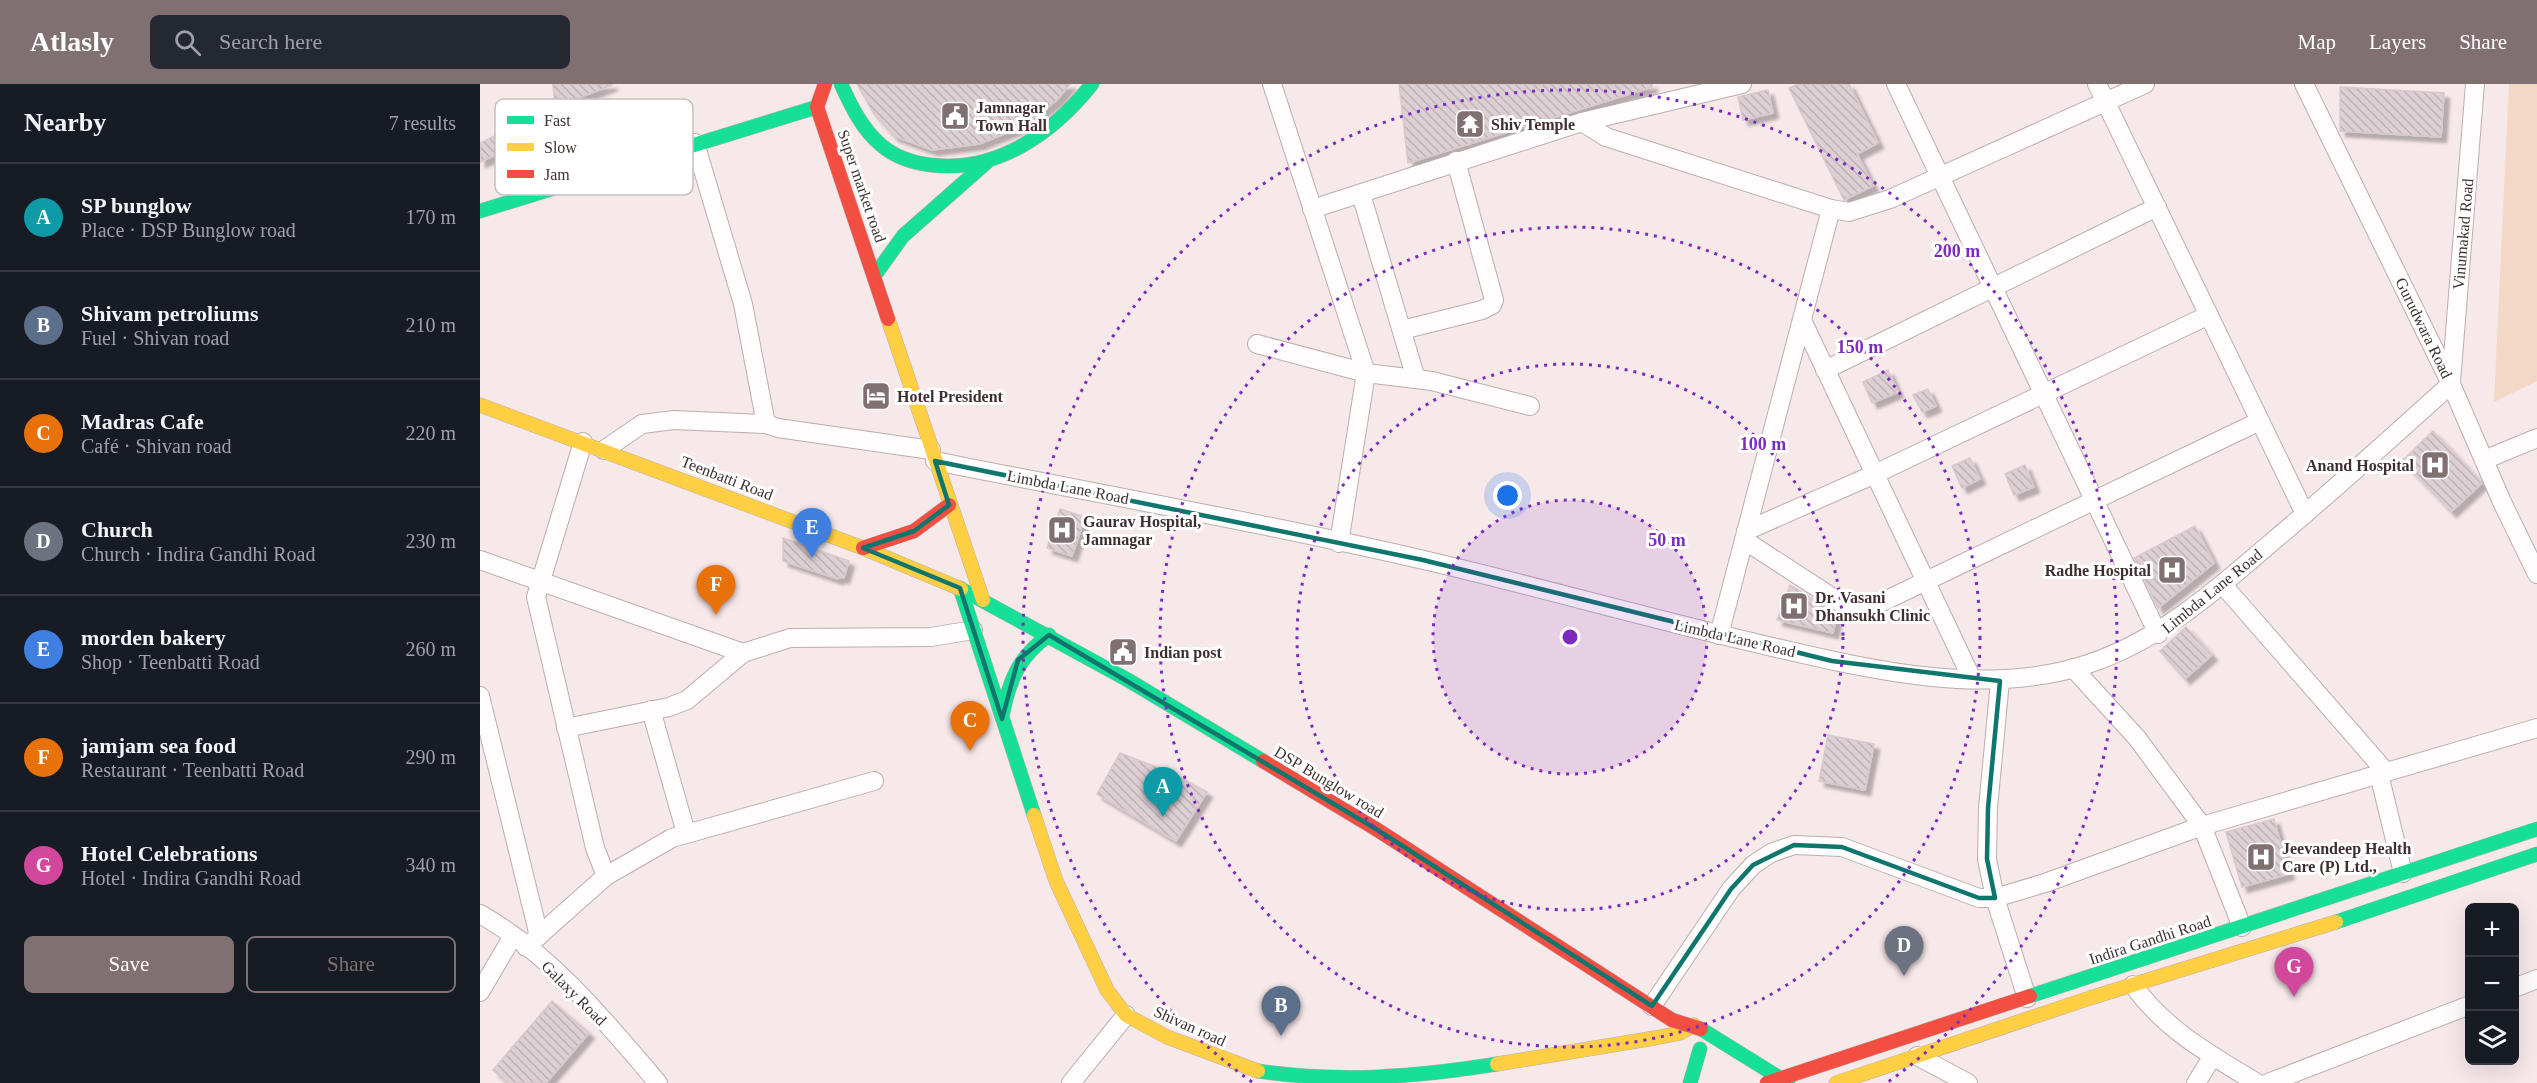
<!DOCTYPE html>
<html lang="en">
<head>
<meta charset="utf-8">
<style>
	body { margin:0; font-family:"Times New Roman",serif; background:#242831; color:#f1f3f6 }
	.controls { position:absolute; right:18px; bottom:18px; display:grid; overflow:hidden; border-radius:9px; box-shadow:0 6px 24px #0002 }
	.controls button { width:54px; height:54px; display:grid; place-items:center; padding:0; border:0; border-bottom:2px solid #363941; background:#171b24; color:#f1f3f6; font:30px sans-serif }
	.you { position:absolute; left:1028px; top:412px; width:21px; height:21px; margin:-15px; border:4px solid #fff; border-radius:50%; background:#1a73e8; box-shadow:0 0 0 9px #1a73e833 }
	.badge { display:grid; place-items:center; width:39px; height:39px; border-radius:50%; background:#807072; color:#fff; font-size:20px; font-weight:700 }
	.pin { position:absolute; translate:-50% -50px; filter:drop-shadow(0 2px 3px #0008) }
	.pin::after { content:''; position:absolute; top:32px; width:21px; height:18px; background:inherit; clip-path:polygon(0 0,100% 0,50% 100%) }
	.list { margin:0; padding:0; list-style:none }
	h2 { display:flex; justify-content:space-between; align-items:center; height:78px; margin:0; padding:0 24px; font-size:26px }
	h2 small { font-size:20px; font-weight:400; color:#9ea1a6 }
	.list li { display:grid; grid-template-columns:39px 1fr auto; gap:18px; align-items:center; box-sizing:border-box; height:108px; padding:0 24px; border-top:2px solid #363941 }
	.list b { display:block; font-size:22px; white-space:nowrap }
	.list p { margin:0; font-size:20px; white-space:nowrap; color:#9ea1a6 }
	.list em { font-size:20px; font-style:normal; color:#9ea1a6 }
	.actions { display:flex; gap:12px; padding:18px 24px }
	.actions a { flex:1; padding:14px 0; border:2px solid #807072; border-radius:9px; text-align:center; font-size:21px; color:#807072 }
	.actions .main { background:#807072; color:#fff }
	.icon { flex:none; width:33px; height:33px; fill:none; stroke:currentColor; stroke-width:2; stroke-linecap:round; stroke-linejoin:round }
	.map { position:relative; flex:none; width:2057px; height:999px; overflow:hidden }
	header { display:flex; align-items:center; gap:36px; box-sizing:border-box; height:84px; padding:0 30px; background:#807072; color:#fff }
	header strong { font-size:28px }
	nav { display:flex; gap:33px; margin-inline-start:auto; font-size:21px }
	.search { width:420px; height:54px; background:#242831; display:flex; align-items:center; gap:15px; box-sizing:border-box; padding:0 21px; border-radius:9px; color:#9ea1a6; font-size:22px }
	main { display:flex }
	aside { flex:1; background:#171b24 }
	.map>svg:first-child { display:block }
	.pitch { fill:#f3d8c5 }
	.building { fill:url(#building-back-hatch); stroke:#d7c9ce; stroke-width:1.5; filter:url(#shadow) }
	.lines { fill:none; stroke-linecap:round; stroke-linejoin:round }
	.street-casing { stroke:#bcaeaf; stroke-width:20 }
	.fast-casing { stroke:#bcaeaf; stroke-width:15 }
	.slow-casing { stroke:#bcaeaf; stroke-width:15 }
	.jam-casing { stroke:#bcaeaf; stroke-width:15 }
	.street { stroke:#fefcfc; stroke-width:18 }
	.fast { stroke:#16e098; stroke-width:14 }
	.slow { stroke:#ffcf43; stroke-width:14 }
	.jam { stroke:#f24e42; stroke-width:14 }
	.marked { fill:none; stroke:#0f766e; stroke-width:4.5; stroke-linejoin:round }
	.ring { fill:none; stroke:#7b2cbf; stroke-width:3; stroke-dasharray:3 6 }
	.labels { text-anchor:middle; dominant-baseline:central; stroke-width:6; stroke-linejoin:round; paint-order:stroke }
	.poi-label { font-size:16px; font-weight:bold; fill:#402f31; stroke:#fff; text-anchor:start }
	.street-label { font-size:16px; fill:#402f31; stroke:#fff }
	.key { fill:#fff; stroke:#c6c1c1; stroke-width:1.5 }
	.key-label { font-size:16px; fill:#402f31 }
	.centre { fill:#7b2cbf; stroke:#fff; stroke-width:3 }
	.ring-label { font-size:18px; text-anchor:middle; font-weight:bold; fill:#7b2cbf; stroke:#fff; stroke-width:6; stroke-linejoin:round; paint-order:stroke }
</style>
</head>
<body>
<header>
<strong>Atlasly</strong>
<div class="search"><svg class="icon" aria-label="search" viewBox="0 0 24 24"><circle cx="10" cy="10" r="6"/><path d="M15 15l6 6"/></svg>Search here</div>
<nav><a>Map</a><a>Layers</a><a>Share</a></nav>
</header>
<main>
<aside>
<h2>Nearby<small>7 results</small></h2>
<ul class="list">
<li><span class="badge" style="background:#0f9aa8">A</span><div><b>SP bunglow</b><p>Place · DSP Bunglow road</p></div><em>170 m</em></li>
<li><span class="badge" style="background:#5c6f8a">B</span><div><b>Shivam petroliums</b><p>Fuel · Shivan road</p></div><em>210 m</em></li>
<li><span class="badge" style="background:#e8710a">C</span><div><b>Madras Cafe</b><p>Café · Shivan road</p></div><em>220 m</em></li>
<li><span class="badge" style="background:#6b7280">D</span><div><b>Church</b><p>Church · Indira Gandhi Road</p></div><em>230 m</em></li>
<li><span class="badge" style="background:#3f7fe0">E</span><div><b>morden bakery</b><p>Shop · Teenbatti Road</p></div><em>260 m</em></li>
<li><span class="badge" style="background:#e8710a">F</span><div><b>jamjam sea food</b><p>Restaurant · Teenbatti Road</p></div><em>290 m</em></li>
<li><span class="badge" style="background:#d1479c">G</span><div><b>Hotel Celebrations</b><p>Hotel · Indira Gandhi Road</p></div><em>340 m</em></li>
</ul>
<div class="actions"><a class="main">Save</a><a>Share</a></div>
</aside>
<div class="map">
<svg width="2057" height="999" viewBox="0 0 2057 999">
	<defs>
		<pattern id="building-back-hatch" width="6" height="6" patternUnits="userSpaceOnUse" patternTransform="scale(1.5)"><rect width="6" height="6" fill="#ddd0d5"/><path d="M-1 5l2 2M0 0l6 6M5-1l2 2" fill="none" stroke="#bfb3b7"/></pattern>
		<filter id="shadow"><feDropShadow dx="5.5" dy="5.5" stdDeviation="1.5" flood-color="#0004"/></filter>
	</defs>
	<rect width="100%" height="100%" fill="#f7e8ea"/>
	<!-- pitch -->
	<polygon class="pitch" points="2029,0 2057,0 2057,297 2014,318"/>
	<!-- building -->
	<g class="building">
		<polygon points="73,0 132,0 132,1 75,23"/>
		<polygon points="377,0 590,0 577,16 544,42 499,60 452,66 414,52 394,30"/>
		<polygon points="919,0 1172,0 1172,3 928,79"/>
		<polygon points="1318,0 1369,0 1398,59 1377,70 1393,102 1364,116 1309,4"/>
		<polygon points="1860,3 1964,9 1961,53 1860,47"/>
		<polygon points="1288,6 1293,29 1263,36 1258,13"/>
		<polygon points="43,38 51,55 0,78 0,59"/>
		<polygon points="1408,286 1418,308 1392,319 1383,298"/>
		<polygon points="1448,305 1456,322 1442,328 1433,311"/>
		<polygon points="1953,347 2002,399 1971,428 1922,377"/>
		<polygon points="1490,374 1500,395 1482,404 1472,382"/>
		<polygon points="1545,381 1554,403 1534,411 1525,390"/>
		<polygon points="580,425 605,433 592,472 567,464"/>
		<polygon points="1715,442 1734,479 1678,524 1654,474"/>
		<polygon points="303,454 369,477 364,494 359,493 358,495 303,477"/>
		<polygon points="1310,501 1357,530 1353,549 1297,536"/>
		<polygon points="1706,543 1732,571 1705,595 1680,567"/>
		<polygon points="1348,651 1394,660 1385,706 1339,697"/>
		<polygon points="640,669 692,689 727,708 696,757 617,710"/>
		<polygon points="1794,735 1809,790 1762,803 1746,748"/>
		<polygon points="72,917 109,949 66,999 28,999 13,986"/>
	</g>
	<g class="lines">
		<!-- street casing -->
		<g class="street-casing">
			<g id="street">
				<polyline points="792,0 886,289 859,459"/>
				<polyline points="1416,0 1678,550"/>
				<polyline points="1617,0 1825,430"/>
				<polyline points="1824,0 1971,300 2022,418 2057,490"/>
				<polyline points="1102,38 1126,53 1351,125 1369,128 1410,115 1665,0"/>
				<polyline points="215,59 263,220 286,340"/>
				<polyline points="881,110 936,295"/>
				<polyline points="832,125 1102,38 1262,0"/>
				<polyline points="1322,236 1492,595"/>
				<polyline points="922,246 1002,226 1012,221 1014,216 976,77"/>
				<polyline points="777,260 886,289 952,297 1050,322"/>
				<polyline points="1345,286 1677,123"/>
				<polyline points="1971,298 1995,0"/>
				<polyline points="103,358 56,513 115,764 126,792"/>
				<polyline points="124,366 162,340 194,336 286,340 298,344 451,366"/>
				<polyline points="2004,376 2057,354"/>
				<path d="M455 377C619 410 784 439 948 477 1055 502 1160 532 1267 557 1375 582 1500 616 1608 580 1680 556 1735 507 1792 458 1853 407 1912 353 1971 300"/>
				<polyline points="1266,447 1395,390 1729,231"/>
				<polyline points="1264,456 1361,519 1375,524 1396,521 1780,337"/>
				<polyline points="0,476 263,569"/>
				<polyline points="1743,501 1906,688"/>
				<polyline points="1239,551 1351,125"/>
				<polyline points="1593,584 1657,654 1722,742 1762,843"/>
				<polyline points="1520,597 1508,724 1507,775 1515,814 1547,914"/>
				<polyline points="0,612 59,852"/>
				<polyline points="171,626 206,749"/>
				<polyline points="86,644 189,623 207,616 263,569 310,554 451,553 493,546"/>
				<polyline points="1899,690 1923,789"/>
				<path d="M0 830C71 870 126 938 178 999"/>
				<polyline points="46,863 126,792 192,754 394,697"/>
				<path d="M1653 901C1685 946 1731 971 1777 999"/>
				<polyline points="2034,904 2057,895"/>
				<polyline points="0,908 33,852"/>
				<polyline points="1172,922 1251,805 1273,781 1291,769 1314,761 1362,763 1499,814 1515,814 1565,799 1722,742 2057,644"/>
				<polyline points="1437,972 1488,999"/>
				<polyline points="591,999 646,931"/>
				<polyline points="1716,999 1733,972"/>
				<polyline points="1788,999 1990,921"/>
			</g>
		</g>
		<!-- fast casing -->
		<g class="fast-casing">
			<g id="fast">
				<path d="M361 0C371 22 382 45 401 61 415 73 434 79 451 81 517 89 573 49 612 0"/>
				<polyline points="0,127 337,23"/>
				<polyline points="395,191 423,152 507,78"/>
				<polyline points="480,504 554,731"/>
				<polyline points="481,505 648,596 783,677"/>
				<path d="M522 633C529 597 538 573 569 551"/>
				<polyline points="1856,838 2057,770"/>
				<polyline points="1550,912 2057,745"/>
				<polyline points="1221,945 1308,999"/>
				<path d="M778 987C859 999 936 993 1017 980"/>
				<polyline points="1210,999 1220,965"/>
			</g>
		</g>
		<!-- slow casing -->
		<g class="slow-casing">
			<g id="slow">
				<polyline points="408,235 503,516"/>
				<polyline points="0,321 383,464 481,505"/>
				<polyline points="554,731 576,797 627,906 646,931 687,953 778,987"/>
				<polyline points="1017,980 1175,954 1200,949 1214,941"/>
				<polyline points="1356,999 1610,914 1856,838"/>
			</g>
		</g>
		<!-- jam casing -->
		<g class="jam-casing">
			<g id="jam">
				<polyline points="345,0 337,23 408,235"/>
				<polyline points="383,464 434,447 469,421"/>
				<polyline points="783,677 896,745 1192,936 1221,945"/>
				<polyline points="1287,999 1550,912"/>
			</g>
		</g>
		<!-- street -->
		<use href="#street" class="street"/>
		<!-- fast -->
		<use href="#fast" class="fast"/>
		<!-- slow -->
		<use href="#slow" class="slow"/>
		<!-- jam -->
		<use href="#jam" class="jam"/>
	</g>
	<!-- marked area -->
	<path class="marked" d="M455 377 943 476 1352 577 1520 597 1508 724 1507 775 1515 814H1499L1362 763 1314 761 1273 781 1251 805 1172 922 896 745 569 551 538 576 522 635 480 504 383 464 434 447 469 421Z"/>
	<!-- distance rings -->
	<circle cx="1090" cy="553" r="137" fill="#7b2cbf" fill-opacity=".12"/>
	<g class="ring">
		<circle cx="1090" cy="553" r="137"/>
		<circle cx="1090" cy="553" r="273"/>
		<circle cx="1090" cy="553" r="410"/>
		<path d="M772 998A547 547 0 1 1 1408 998"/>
	</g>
	<!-- icons -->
	<defs>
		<g id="civic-square" transform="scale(1.5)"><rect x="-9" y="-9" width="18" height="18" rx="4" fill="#807072" stroke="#fff"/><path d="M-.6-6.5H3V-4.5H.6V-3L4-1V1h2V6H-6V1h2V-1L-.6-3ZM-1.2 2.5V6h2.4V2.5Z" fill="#fff"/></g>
		<g id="temple-square" transform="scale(1.5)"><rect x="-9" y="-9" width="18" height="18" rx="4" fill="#807072" stroke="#fff"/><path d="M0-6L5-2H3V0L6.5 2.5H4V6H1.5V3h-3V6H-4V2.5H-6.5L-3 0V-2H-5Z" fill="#fff"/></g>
		<g id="hotel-square" transform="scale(1.5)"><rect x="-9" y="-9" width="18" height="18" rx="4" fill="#807072" stroke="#fff"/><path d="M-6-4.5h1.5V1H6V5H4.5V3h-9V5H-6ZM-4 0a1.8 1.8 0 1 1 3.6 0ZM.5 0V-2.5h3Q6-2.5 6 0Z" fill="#fff"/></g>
		<g id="hospital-square" transform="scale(1.5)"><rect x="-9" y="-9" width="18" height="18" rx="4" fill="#807072" stroke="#fff"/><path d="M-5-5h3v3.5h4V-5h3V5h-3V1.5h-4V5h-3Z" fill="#fff"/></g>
	</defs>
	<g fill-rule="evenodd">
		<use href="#civic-square" x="475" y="32"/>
		<use href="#temple-square" x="990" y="40"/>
		<use href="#hotel-square" x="396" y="312"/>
		<use href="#hospital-square" x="1955" y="381"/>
		<use href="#hospital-square" x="582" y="446"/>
		<use href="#hospital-square" x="1692" y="486"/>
		<use href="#hospital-square" x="1314" y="522"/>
		<use href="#civic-square" x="643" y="568"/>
		<use href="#hospital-square" x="1781" y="773"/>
	</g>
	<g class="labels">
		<!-- poi labels -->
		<g class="poi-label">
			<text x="496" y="23">Jamnagar<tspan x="496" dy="18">Town Hall</tspan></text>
			<text x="1011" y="40">Shiv Temple</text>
			<text x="417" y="312">Hotel President</text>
			<text x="1934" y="381" text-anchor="end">Anand Hospital</text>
			<text x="603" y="437">Gaurav Hospital,<tspan x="603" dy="18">Jamnagar</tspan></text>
			<text x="1671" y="486" text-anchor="end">Radhe Hospital</text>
			<text x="1335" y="513">Dr. Vasani<tspan x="1335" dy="18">Dhansukh Clinic</tspan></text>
			<text x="664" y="568">Indian post</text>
			<text x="1802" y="764">Jeevandeep Health<tspan x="1802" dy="18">Care (P) Ltd.,</tspan></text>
		</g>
		<!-- street labels -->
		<g class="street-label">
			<text transform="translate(382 102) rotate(71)">Super market road</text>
			<text transform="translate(1983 150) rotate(-85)">Vinumakad Road</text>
			<text transform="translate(1944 244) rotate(64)">Gurudwara Road</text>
			<text transform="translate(247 394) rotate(21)">Teenbatti Road</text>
			<text transform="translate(588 403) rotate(11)">Limbda Lane Road</text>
			<text transform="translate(1732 507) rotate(-39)">Limbda Lane Road</text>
			<text transform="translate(1255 554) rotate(13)">Limbda Lane Road</text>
			<text transform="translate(849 698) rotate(31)">DSP Bunglow road</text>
			<text transform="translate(1670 856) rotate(-18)">Indira Gandhi Road</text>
			<text transform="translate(94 909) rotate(45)">Galaxy Road</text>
			<text transform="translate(710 942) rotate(24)">Shivan road</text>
		</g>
	</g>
	<!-- legend -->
	<rect x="15" y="15" width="198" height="96" rx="9" class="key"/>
	<rect x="27" y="32" width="27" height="8" fill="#16e098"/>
	<rect x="27" y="59" width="27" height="8" fill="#ffcf43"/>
	<rect x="27" y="86" width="27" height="8" fill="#f24e42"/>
	<g class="key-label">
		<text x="64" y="42">Fast</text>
		<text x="64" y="69">Slow</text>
		<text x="64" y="96">Jam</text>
	</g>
	<circle cx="1090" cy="553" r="9" class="centre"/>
	<g class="ring-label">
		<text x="1477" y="173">200 m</text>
		<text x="1380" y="269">150 m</text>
		<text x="1283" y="366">100 m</text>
		<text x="1187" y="462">50 m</text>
	</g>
</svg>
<div class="controls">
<button>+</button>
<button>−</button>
<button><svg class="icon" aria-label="layers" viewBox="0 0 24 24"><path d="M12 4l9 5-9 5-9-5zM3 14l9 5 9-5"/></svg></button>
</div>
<div class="you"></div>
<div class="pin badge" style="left:683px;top:733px;background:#0f9aa8">A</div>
<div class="pin badge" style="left:801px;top:952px;background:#5c6f8a">B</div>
<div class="pin badge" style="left:490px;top:667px;background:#e8710a">C</div>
<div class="pin badge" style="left:1424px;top:892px;background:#6b7280">D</div>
<div class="pin badge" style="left:332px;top:474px;background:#3f7fe0">E</div>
<div class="pin badge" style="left:236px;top:531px;background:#e8710a">F</div>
<div class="pin badge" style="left:1814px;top:913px;background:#d1479c">G</div>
</div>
</main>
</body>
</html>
